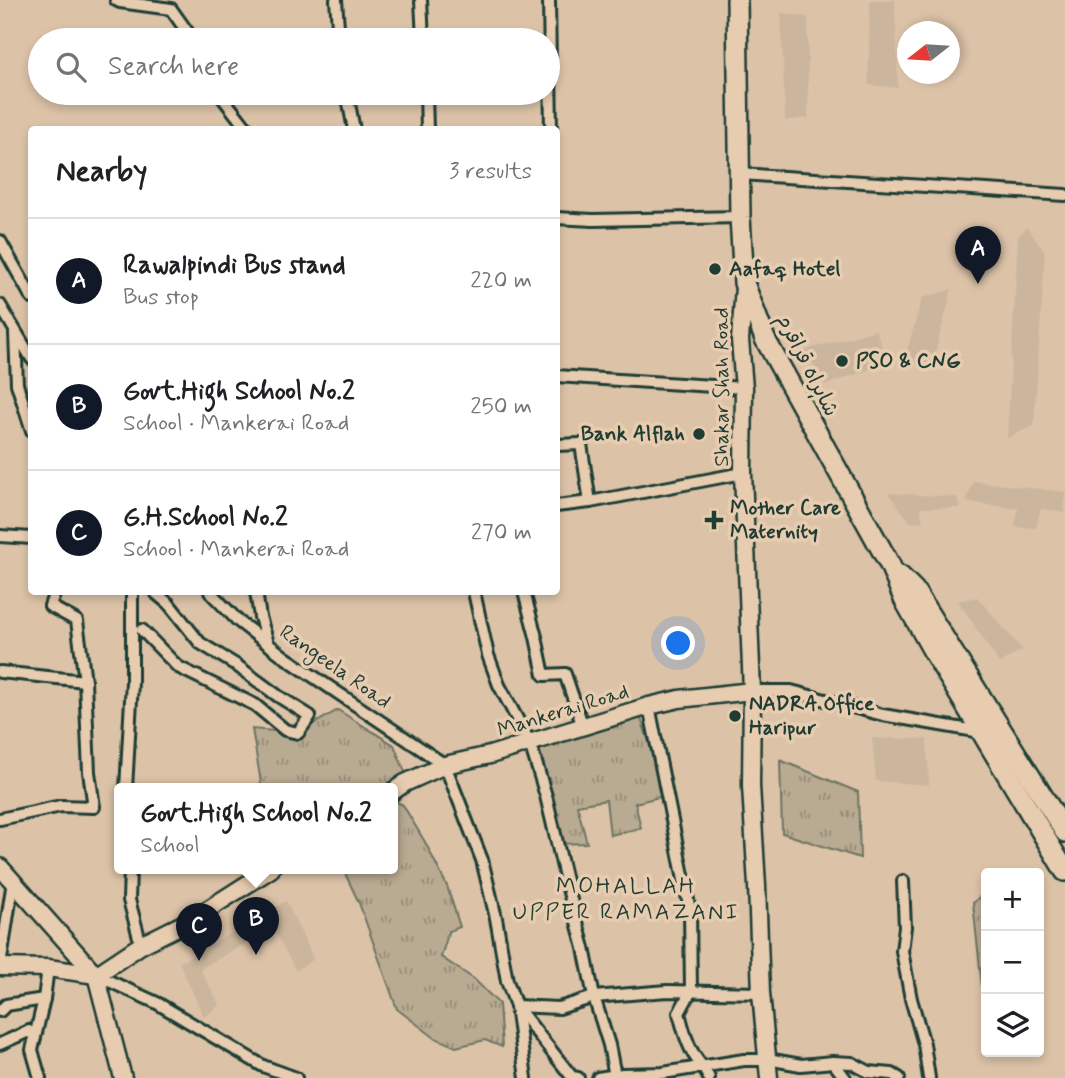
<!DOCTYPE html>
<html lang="en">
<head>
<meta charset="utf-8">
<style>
	body { margin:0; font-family:Mynerve,"Playpen Sans Arabic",sans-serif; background:#f2f2f2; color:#202124 }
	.controls { position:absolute; right:21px; bottom:21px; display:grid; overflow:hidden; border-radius:7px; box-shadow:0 4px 10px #0003 }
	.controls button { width:63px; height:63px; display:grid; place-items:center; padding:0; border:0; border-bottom:2px solid #e0e0e0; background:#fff; color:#202124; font:35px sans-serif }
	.compass { position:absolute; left:897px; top:21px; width:63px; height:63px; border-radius:50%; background:#fff; box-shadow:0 4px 10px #0003; rotate:253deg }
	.you { position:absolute; left:679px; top:644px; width:24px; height:24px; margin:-18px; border:5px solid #fff; border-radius:50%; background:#1a73e8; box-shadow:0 0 0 10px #1a73e833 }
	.badge { display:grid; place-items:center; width:46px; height:46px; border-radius:50%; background:#111827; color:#fff; font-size:23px; font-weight:700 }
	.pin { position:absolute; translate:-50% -58px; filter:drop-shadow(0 2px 4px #0008) }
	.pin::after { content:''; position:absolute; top:37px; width:24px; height:21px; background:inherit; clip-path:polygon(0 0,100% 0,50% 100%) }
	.popup { position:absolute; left:114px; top:783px; width:284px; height:91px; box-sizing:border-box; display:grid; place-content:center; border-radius:7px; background:#fff; filter:drop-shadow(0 2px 5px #0005); font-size:23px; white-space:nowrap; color:#757577 }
	.popup b { font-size:26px; color:#202124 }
	.popup::after { content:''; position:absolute; left:50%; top:100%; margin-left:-14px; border:14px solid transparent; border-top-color:#fff }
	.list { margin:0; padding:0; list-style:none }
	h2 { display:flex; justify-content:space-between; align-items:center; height:91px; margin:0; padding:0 28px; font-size:30px }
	h2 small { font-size:23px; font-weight:400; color:#757577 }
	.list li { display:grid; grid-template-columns:46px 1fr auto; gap:21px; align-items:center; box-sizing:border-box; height:126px; padding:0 28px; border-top:2px solid #e0e0e0 }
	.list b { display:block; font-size:26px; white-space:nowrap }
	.list p { margin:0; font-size:23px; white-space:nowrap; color:#757577 }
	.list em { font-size:23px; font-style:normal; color:#757577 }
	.icon { flex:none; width:38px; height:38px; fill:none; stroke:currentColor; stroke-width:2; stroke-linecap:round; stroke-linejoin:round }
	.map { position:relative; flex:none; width:1065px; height:1078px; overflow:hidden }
	.search { position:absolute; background:#fff; box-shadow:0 4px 10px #0003; left:28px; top:28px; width:532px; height:77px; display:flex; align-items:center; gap:18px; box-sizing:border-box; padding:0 24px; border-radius:38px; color:#757577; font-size:26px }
	.panel { position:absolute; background:#fff; box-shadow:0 4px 10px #0003; left:28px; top:126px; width:532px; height:469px; border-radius:7px }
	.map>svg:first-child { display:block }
	.built { fill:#cbb69d }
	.grass { fill:url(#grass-tufts); stroke:#6c7463; stroke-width:2 }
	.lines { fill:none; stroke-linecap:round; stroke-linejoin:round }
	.street-casing { stroke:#1f3d34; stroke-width:16 }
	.secondary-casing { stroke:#1f3d34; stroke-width:21 }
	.highway-casing { stroke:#1f3d34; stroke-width:24 }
	.street { stroke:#e8ccaf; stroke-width:10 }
	.secondary { stroke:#e8ccaf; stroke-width:16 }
	.highway { stroke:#e8ccaf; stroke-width:19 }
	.poi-dot { fill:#1f3d34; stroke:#e8ccaf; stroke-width:2.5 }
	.labels { text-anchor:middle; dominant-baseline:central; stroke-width:7; stroke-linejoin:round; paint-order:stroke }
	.poi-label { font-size:21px; font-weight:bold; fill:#1f3d34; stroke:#e8ccaf; text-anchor:start }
	.street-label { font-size:21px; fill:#1f3d34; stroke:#e8ccaf }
	.neighbourhood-label { font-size:23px; letter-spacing:2px; fill:#1f3d34; stroke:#e8ccaf }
</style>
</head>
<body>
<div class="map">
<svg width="1065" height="1078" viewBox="0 0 1065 1078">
	<defs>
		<pattern id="grass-tufts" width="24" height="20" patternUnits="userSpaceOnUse" patternTransform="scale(1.75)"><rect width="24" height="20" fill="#b9aa92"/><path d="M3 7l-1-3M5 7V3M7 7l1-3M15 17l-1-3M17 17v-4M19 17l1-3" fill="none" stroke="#968c78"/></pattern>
	</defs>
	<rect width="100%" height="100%" fill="#dcc3a8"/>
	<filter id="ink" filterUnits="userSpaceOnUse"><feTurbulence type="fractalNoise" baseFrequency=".0143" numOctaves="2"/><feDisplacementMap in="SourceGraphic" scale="14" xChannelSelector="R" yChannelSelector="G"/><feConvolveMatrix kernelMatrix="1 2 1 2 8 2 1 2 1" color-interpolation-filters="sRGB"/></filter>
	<g filter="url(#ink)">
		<!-- built -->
		<g class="built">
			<polygon points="870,0 895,0 898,88 868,85"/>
			<polygon points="781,13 808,17 808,118 785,121"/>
			<polygon points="1027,227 1045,252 1034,426 1007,438 1018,236"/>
			<polygon points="952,289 932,365 903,365 922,298"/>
			<polygon points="876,330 888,363 826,385 805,350"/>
			<polygon points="973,481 1065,492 1065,513 1041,509 1036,528 1015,527 1018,509 966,502"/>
			<polygon points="888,493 957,497 960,508 920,508 923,521 911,523"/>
			<polygon points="977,597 1023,650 999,663 958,601"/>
			<polygon points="872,738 927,739 929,785 876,781"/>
			<polygon points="286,901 314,959 296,971 273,928 200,969 220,1005 204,1017 179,963"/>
		</g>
		<!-- grass -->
		<g class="grass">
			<polygon points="338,710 394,745 408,779 392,789 262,789 252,729 298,733"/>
			<polygon points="638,710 667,795 635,803 641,828 610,835 606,800 577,805 587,843 558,844 530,743"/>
			<polygon points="780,760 858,792 860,858 782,833"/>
			<polygon points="393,800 403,805 425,842 447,886 460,927 449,931 441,957 474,979 499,1004 502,1047 485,1040 456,1047 435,1038 397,1009 359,903 343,869 392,869"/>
			<polygon points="986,891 986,1025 973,903"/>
		</g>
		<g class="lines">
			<!-- street casing -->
			<g class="street-casing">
				<g id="street">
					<polyline points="116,0 120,2 171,9 193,40"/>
					<polyline points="336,0 339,40"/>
					<polyline points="421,0 423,40"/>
					<polyline points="549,0 551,130"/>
					<polyline points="219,93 248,130"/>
					<polyline points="347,93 354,130"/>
					<polyline points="426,93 427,130"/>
					<polyline points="740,174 1065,195"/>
					<polyline points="556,218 593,220 740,217"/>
					<polyline points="0,241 32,298"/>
					<polyline points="0,305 32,359"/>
					<polyline points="15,333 17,384 32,431"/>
					<polyline points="556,376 744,388"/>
					<polyline points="556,445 581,444 590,502"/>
					<polyline points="556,506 590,502 743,473"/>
					<polyline points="0,536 32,538"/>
					<polyline points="210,592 238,621 286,658 445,765 482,860 496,918 507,981 516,1006 572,1077 578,1078"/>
					<polyline points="256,592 260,617 268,643"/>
					<polyline points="474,592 488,655 499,685 530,743 546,796 567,885 584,948 594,997 609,1045 615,1076"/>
					<polyline points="524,592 536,637 544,675 565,674 583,727"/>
					<polyline points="142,630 178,667 255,705 285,730 298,733 310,716 278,696 236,665 200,643 169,604 157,594 158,592"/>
					<polyline points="0,672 85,681 77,621 50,606 55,592"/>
					<polyline points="752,691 791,691 883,715 981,732"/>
					<path d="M649 706 690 910 691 991 679 1013C683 1028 687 1045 696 1058 702 1067 704 1067 709 1078"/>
					<polyline points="126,789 132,682 132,592"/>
					<polyline points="0,819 61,806 94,807 89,772 85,681"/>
					<polyline points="130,869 129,900 141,945"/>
					<polyline points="903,881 905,927 902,951 911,999 924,1044 929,1078"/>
					<polyline points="0,966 13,881"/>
					<polyline points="96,975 157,1003 263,1066 296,1078"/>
					<polyline points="0,1011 6,1005 44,999"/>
					<polyline points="0,1044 29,1031 35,1037"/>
					<polyline points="833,1062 845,1078"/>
					<polyline points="40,1078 32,1050 44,999 48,968"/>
					<polyline points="526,1078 516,1006 559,1008 594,997 667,991 761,993"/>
					<polyline points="598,1078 623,1074 663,1073 744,1060 773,1060 801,1065 833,1062 852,1063 869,1072 892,1074 899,1078"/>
				</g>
			</g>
			<!-- secondary casing -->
			<g class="secondary-casing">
				<g id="secondary">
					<polyline points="744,287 740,340 744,388 743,473 752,691 751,786 757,886 761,993 769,1078"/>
					<polyline points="392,792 405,783 445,765 490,755 649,706 679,699 752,691"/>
					<polyline points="0,867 96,975 123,1078"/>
					<polyline points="0,967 48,968 96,975"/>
					<polyline points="96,975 141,945 191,920 271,869"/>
				</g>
			</g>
			<!-- highway casing -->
			<g class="highway-casing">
				<g id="highway">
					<polyline points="737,0 740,217 744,283 765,339 890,565 904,599 932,649 1065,871"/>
					<polyline points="900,576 914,590 1065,832"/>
				</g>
			</g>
			<!-- street -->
			<use href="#street" class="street"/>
			<!-- secondary -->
			<use href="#secondary" class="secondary"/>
			<!-- highway -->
			<use href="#highway" class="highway"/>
		</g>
	</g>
	<!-- markers -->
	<g class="poi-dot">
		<circle cx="715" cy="269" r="7"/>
		<circle cx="842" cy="361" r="7"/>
		<circle cx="699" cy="434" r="7"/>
		<path d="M710.5 509.5h7v7h7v7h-7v7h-7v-7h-7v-7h7z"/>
		<circle cx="735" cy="716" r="7"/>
	</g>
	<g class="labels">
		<!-- poi labels -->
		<g class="poi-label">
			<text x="729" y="269">Aafaq Hotel</text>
			<text x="856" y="361">PSO &amp; CNG</text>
			<text x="685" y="434" text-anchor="end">Bank Alflah</text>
			<text x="730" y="508">Mother Care<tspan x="730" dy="24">Maternity</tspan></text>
			<text x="749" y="704">NADRA Office<tspan x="749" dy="24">Haripur</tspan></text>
		</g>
		<!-- street labels -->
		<g class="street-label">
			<text transform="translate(807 365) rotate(63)">شاہراہ قراقرم</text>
			<text transform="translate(722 387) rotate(-90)">Shakar Shah Road</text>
			<text transform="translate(335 667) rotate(35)">Rangeela Road</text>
			<text transform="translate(563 711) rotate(-17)">Mankerai Road</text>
		</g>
		<!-- neighbourhood labels -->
		<g class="neighbourhood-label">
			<text x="626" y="887">MOHALLAH<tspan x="626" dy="26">UPPER RAMAZANI</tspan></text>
		</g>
	</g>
</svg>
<div class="controls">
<button>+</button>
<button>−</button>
<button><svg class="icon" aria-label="layers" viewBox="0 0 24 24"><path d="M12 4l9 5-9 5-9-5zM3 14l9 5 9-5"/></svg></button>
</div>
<svg class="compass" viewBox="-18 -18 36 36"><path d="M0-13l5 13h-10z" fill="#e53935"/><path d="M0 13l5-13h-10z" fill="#757577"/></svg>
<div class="you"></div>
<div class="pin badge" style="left:978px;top:284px">A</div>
<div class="pin badge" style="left:256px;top:955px">B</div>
<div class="popup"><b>Govt.High School No.2</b>School</div>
<div class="pin badge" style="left:199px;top:961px">C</div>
<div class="search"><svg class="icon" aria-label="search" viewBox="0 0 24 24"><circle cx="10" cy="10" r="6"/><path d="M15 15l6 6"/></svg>Search here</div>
<section class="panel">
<h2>Nearby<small>3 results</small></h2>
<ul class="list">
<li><span class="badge">A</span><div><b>Rawalpindi Bus stand</b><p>Bus stop</p></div><em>220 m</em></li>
<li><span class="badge">B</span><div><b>Govt.High School No.2</b><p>School · Mankerai Road</p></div><em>250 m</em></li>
<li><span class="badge">C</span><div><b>G.H.School No.2</b><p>School · Mankerai Road</p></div><em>270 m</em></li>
</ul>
</section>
</div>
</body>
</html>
